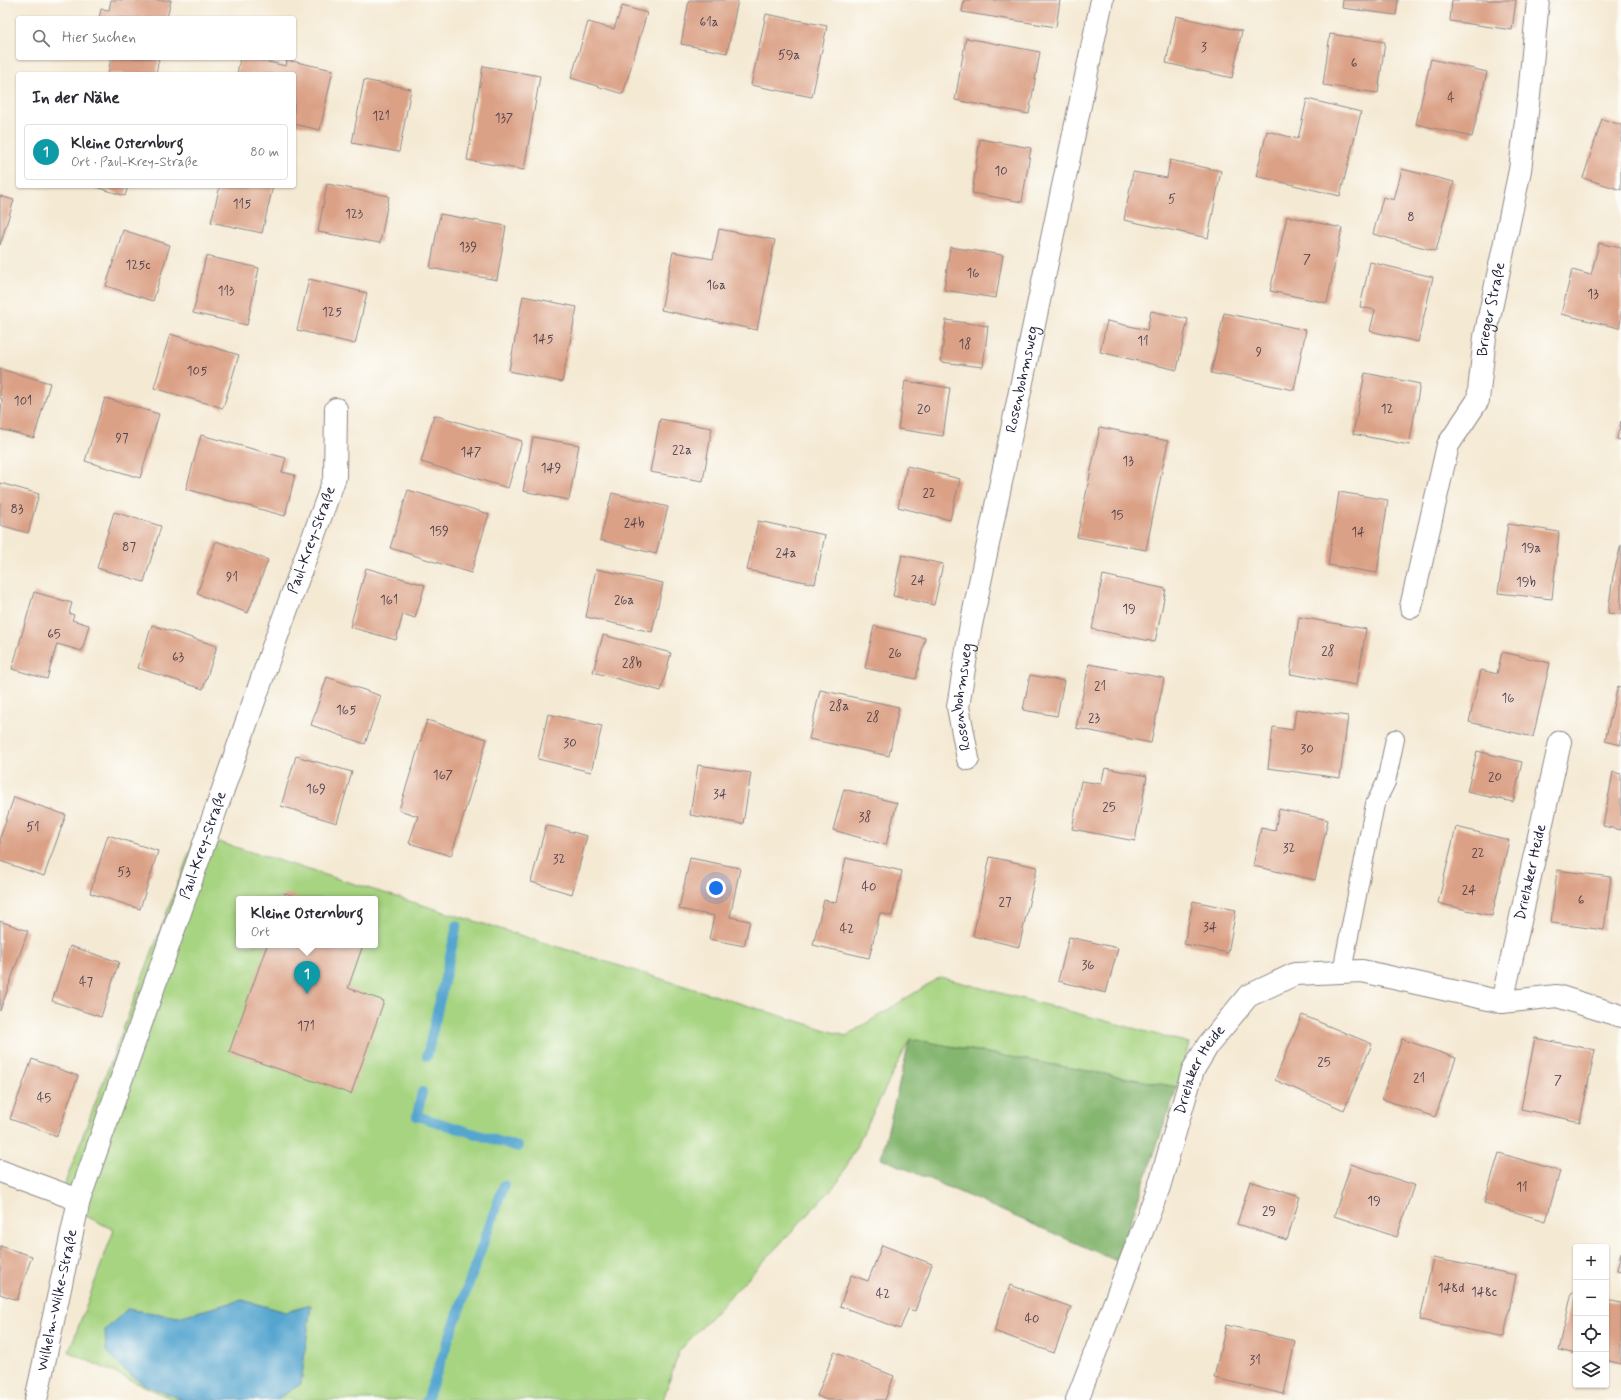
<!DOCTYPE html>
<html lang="de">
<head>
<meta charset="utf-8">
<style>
	body { margin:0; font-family:Mynerve,sans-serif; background:#f7f7f7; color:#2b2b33 }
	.controls { position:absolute; right:12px; bottom:12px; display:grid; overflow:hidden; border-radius:4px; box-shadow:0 1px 3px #0004 }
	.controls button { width:36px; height:36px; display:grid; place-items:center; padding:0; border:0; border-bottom:1px solid #e1e1e2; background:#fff; color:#2b2b33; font:20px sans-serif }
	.you { position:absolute; left:716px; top:888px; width:14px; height:14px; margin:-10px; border:3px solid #fff; border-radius:50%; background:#1a73e8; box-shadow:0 0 0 6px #1a73e833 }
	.badge { display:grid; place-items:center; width:26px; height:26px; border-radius:50%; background:#c8321e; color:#fff; font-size:13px; font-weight:700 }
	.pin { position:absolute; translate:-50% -33px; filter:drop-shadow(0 1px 2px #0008) }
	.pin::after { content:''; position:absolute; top:21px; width:14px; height:12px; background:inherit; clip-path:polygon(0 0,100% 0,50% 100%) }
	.popup { position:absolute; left:236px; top:896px; width:142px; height:52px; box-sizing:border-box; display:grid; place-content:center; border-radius:4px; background:#fff; filter:drop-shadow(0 1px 3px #0005); font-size:13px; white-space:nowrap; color:#7c7c81 }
	.popup b { font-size:15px; color:#2b2b33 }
	.popup::after { content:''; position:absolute; left:50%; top:100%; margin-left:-8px; border:8px solid transparent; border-top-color:#fff }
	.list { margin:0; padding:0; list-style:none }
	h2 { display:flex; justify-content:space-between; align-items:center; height:52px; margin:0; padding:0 16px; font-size:17px }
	h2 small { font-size:13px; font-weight:400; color:#7c7c81 }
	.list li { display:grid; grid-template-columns:26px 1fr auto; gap:12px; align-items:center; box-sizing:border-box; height:56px; margin:0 8px 8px; padding:0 8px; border:1px solid #e1e1e2; border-radius:4px }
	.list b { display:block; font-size:15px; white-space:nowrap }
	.list p { margin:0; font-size:13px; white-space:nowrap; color:#7c7c81 }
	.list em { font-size:13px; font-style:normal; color:#7c7c81 }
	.icon { flex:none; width:22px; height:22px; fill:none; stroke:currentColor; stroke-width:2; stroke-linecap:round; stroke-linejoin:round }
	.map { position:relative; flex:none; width:1621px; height:1400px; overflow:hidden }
	.search { position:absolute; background:#fff; box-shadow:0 1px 3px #0004; left:16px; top:16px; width:280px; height:44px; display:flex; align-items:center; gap:10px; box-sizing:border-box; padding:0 14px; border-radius:4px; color:#7c7c81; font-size:15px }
	.panel { position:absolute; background:#fff; box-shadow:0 1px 3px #0004; left:16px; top:72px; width:280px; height:116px; border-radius:4px }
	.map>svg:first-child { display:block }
	.green { fill:#a7d481; stroke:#647b5e; fill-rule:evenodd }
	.forest { fill:#85b66f; stroke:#546c55 }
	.water { fill:#54a5cf; stroke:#3b6485 }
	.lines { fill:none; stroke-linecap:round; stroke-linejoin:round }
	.stream { stroke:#54a5cf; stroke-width:10 }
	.building { fill:#dba186 }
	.service-casing { stroke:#8b8687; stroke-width:20 }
	.minor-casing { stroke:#8b8687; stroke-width:24 }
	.service { stroke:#fff; stroke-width:18 }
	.minor { stroke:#fff; stroke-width:22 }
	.labels { text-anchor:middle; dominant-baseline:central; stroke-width:3; stroke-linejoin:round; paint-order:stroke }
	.number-label { font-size:13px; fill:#50424e }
	.street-label { font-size:15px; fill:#22223b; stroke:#fdfcf7 }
</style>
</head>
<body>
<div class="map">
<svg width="1621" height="1400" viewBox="0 0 1621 1400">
	<rect width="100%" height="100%" fill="#fdfcf7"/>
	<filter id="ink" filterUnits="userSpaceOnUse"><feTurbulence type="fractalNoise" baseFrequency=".025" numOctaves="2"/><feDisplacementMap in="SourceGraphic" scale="8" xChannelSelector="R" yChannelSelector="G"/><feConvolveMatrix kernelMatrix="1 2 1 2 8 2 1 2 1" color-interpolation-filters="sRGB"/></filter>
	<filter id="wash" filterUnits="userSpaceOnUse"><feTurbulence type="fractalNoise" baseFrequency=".012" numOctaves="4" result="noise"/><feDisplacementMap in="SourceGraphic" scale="16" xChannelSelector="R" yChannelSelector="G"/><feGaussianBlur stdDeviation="0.9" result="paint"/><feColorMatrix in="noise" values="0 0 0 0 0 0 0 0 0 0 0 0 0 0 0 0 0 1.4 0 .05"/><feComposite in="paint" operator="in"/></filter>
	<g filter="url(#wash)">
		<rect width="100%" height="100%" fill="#f4e9d3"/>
		<!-- green -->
		<path class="green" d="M196 835 846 1036 940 977 1189 1043 1177 1087 910 1039 839 1181 679 1351 663 1400H275L301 1384 311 1305 286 1312 242 1300 178 1317 127 1309 143 1384 183 1400H174L69 1352 114 1230 58 1202ZM239 899H375V945H239Z"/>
		<!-- forest -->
		<polygon class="forest" points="910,1039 1177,1087 1117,1261 881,1158"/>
		<!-- water -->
		<polygon class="water" points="242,1300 286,1312 311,1305 301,1384 275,1400 183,1400 143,1384 123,1369 106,1351 105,1330 127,1309 178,1317"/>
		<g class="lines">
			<!-- stream -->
			<g class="stream">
				<polyline points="427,1056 457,925"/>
				<polyline points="422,1092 417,1116 518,1147"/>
				<polyline points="427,1400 504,1185"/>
			</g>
		</g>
		<g id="blocks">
			<!-- building -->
			<g class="building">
				<polygon points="111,0 171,0 167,18 99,18 101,9 109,10"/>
				<polygon points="689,0 738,0 727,53 681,44"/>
				<polygon points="964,0 1060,0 1056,27 962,12"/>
				<polygon points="1343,0 1398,0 1396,15 1342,8"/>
				<polygon points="1452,0 1516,0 1512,30 1450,21"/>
				<polygon points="622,6 647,13 623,94 571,78 588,22 614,29"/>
				<polygon points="766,14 827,26 812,97 751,85"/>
				<polygon points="1176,16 1242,31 1232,78 1166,63"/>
				<polygon points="1330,34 1385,42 1378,93 1323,85"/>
				<polygon points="966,38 1040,52 1029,114 955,100"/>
				<polygon points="111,58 159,58 156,74 108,74"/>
				<polygon points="240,58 251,58 286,66 287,60 333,70 320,130 294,124 294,74 237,74"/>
				<polygon points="1431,59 1487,72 1472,137 1416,124"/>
				<polygon points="483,66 540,76 524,170 467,160"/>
				<polygon points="364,80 411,89 399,152 352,143"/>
				<polygon points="1307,99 1361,112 1340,196 1256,176 1267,131 1298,139"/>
				<polygon points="1602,119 1621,125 1621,190 1583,178"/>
				<polygon points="980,139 1031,148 1022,202 972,193"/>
				<polygon points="1170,160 1221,171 1208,238 1124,220 1133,172 1167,178"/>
				<polygon points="1402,169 1454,182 1436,251 1373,234 1383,197 1394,200"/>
				<polygon points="327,184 389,196 380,243 318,232"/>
				<polygon points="93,186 128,186 125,196"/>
				<polygon points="220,186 273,186 262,233 211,222"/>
				<polygon points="0,196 14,200 0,245"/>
				<polygon points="440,214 506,226 497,280 430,268"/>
				<polygon points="1287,216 1342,228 1327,303 1270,291"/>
				<polygon points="719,229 775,240 757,330 661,310 673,252 713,259"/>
				<polygon points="123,230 170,245 153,301 106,286"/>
				<polygon points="1599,243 1621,248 1621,319 1619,328 1561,314 1572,270 1591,275"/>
				<polygon points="950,247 1003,255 996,298 944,290"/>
				<polygon points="206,256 259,268 247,325 193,313"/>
				<polygon points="1370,262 1433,277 1418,342 1370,331 1375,310 1360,307"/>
				<polygon points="309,279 367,293 355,344 297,330"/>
				<polygon points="523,296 577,307 562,382 509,371"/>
				<polygon points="1151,311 1188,319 1177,370 1100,352 1107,321 1147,330"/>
				<polygon points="1224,313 1306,330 1294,390 1211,373"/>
				<polygon points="946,320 988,326 983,367 941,362"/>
				<polygon points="170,334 239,355 223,408 154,388"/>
				<polygon points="0,369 50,383 34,438 0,429 2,399 0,398"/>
				<polygon points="1365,373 1420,384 1409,445 1353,434"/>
				<polygon points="905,381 950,388 943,436 898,429"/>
				<polygon points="105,398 159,414 140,478 85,461"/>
				<polygon points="434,415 522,441 508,488 421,462"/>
				<polygon points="660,419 712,428 703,481 650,472"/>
				<polygon points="1621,421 1621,440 1617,439"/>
				<polygon points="1100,427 1168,441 1146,550 1077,537"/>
				<polygon points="201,435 286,458 282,472 295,475 285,516 186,489"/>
				<polygon points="533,437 579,445 569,500 523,491"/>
				<polygon points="907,466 960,479 950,520 898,507"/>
				<polygon points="0,483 39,494 28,533 0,525"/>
				<polygon points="408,490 489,514 471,573 390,548"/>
				<polygon points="1339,492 1388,500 1377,573 1328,565"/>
				<polygon points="612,493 668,507 656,554 600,540"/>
				<polygon points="114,512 161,526 144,582 97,568"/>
				<polygon points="758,521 825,535 815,584 747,570"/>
				<polygon points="1508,524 1559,532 1552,599 1498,593"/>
				<polygon points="216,541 268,560 248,613 197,594"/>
				<polygon points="1621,545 1621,614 1608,613 1613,576"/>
				<polygon points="902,555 943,564 934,605 893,596"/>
				<polygon points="366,568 425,585 415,618 403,614 396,640 350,627"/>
				<polygon points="596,569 663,583 652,632 586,617"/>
				<polygon points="1103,575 1166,589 1155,642 1092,629"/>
				<polygon points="34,592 72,603 69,613 74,615 72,620 89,625 82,651 57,644 47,679 12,669"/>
				<polygon points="1299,617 1366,629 1357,685 1290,674"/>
				<polygon points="152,625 217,646 203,689 138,668"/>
				<polygon points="874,626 925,638 916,679 865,668"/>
				<polygon points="603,635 671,653 661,691 593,672"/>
				<polygon points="1502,652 1550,663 1533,737 1469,722 1481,670 1497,674"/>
				<polygon points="1089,664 1164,678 1151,743 1076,728"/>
				<polygon points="1030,675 1064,681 1057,716 1023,710"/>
				<polygon points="327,677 381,696 365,744 311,725"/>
				<polygon points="1618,686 1621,687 1621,745 1605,741"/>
				<polygon points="820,690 899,707 889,756 809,739"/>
				<polygon points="1296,709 1348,716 1340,778 1268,768 1273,727 1293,730"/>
				<polygon points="548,714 602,726 591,772 538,759"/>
				<polygon points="427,720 487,739 451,856 409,843 418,816 399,810"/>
				<polygon points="1477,751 1522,762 1513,802 1467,792"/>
				<polygon points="296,756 352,772 337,823 281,806"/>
				<polygon points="698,765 751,773 743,824 690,815"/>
				<polygon points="1105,768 1147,776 1135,841 1072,829 1081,781 1101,784"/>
				<polygon points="1613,772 1621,774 1621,830 1603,826"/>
				<polygon points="844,789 897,803 886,845 833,830"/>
				<polygon points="14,797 66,815 44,876 0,861 0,838"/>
				<polygon points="1279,809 1328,820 1315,880 1253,866 1261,828 1275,831"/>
				<polygon points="546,825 587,836 572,894 531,882"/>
				<polygon points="1456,827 1509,840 1492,916 1438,903"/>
				<polygon points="108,835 158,851 140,909 90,893"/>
				<polygon points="990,857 1037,867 1019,947 973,936"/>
				<polygon points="690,858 740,868 730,917 750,921 744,946 709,939 714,916 679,909"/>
				<polygon points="846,858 902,871 892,916 880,913 869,958 813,945 824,900 836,903"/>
				<polygon points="1557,870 1611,877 1604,930 1551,923"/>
				<polygon points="285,893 302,899 283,899"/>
				<polygon points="1193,901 1236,910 1228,953 1184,944"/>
				<polygon points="0,921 28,931 0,1011"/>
				<polygon points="1069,937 1118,948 1106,993 1058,981"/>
				<polygon points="267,945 363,945 348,988 384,1001 351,1094 229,1052"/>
				<polygon points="70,946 119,962 101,1017 52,1001"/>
				<polygon points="1302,1015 1372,1044 1344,1110 1275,1080"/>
				<polygon points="1535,1038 1595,1050 1580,1122 1521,1109"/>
				<polygon points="1402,1039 1456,1058 1435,1117 1382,1099"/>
				<polygon points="32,1059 78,1076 57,1136 10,1119"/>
				<polygon points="1499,1153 1560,1171 1546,1221 1484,1203"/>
				<polygon points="1351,1164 1414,1185 1397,1237 1334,1216"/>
				<polygon points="1250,1181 1300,1197 1287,1240 1237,1224"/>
				<polygon points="882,1245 932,1264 915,1311 908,1309 900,1329 840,1306 851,1275 868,1281"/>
				<polygon points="0,1246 32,1256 17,1300 0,1294"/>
				<polygon points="1621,1253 1621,1272 1617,1271"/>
				<polygon points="1433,1258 1516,1275 1504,1337 1420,1320"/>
				<polygon points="1010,1285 1071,1307 1054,1353 994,1331"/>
				<polygon points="1572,1292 1576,1293 1576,1354 1559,1350"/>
				<polygon points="1606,1300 1621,1303 1621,1364 1606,1360"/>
				<polygon points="1226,1325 1295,1341 1284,1394 1214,1378"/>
				<polygon points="834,1352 894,1376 885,1400 827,1400 817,1396"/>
			</g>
		</g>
	</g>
	<g filter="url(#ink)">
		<use href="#blocks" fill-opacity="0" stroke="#8b8687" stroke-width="1"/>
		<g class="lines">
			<!-- service casing -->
			<g class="service-casing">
				<polyline id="service" points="1342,971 1375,804 1386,782 1395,739"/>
			</g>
			<!-- minor casing -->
			<g class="minor-casing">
				<g id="minor">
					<path id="s1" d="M1411 607 1448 445 1478 400 1485 337 1520 170 1529 96 1538 0"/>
					<path id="s2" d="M968 759 958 707 970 630 1102 0"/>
					<path id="s3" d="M1502 1002 1560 742"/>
					<path id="s4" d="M0 1171 79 1200 273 647 335 477 336 409"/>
					<path id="s5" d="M36 1400 79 1200"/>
					<path id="s6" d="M1077 1400 1159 1187 1193 1070 1208 1045 1248 996 1295 974 1362 971 1502 1002 1557 996 1621 1016"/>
				</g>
			</g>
			<!-- service -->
			<use href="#service" class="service"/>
			<!-- minor -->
			<use href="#minor" class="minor"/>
		</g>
	</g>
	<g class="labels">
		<!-- number labels -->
		<g class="number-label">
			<text x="709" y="22">61a</text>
			<text x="1204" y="47">3</text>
			<text x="789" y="55">59a</text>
			<text x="1354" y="63">6</text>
			<text x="1451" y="98">4</text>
			<text x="381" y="116">121</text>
			<text x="504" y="118">137</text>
			<text x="1001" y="171">10</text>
			<text x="1172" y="199">5</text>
			<text x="242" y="204">115</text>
			<text x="354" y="214">123</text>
			<text x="1411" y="217">8</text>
			<text x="468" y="247">139</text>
			<text x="1307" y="259">7</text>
			<text x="138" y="265">125c</text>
			<text x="973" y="273">16</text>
			<text x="716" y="285">16a</text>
			<text x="226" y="291">113</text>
			<text x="1593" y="294">13</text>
			<text x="332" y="312">125</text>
			<text x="543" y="339">145</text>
			<text x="1143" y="341">11</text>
			<text x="965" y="344">18</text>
			<text x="1259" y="352">9</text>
			<text x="197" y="371">105</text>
			<text x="23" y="401">101</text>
			<text x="924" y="409">20</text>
			<text x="1387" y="409">12</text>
			<text x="122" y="438">97</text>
			<text x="682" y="450">22a</text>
			<text x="471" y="452">147</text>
			<text x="1128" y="461">13</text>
			<text x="551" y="468">149</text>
			<text x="929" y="493">22</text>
			<text x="17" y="509">83</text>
			<text x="1117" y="515">15</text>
			<text x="634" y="523">24b</text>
			<text x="439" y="531">159</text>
			<text x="1358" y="532">14</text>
			<text x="129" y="547">87</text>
			<text x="1531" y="548">19a</text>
			<text x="786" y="553">24a</text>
			<text x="232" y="577">91</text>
			<text x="918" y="580">24</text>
			<text x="1526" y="582">19b</text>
			<text x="389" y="600">161</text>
			<text x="624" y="600">26a</text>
			<text x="1129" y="609">19</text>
			<text x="54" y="634">65</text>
			<text x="1328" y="651">28</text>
			<text x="895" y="653">26</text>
			<text x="178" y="657">63</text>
			<text x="632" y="663">28b</text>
			<text x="1100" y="686">21</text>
			<text x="1508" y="698">16</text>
			<text x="839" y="706">28a</text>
			<text x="346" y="710">165</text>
			<text x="873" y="717">28</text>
			<text x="1094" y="718">23</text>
			<text x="570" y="743">30</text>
			<text x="1307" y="749">30</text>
			<text x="443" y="775">167</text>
			<text x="1495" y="777">20</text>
			<text x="316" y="789">169</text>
			<text x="720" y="794">34</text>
			<text x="1109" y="807">25</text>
			<text x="865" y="817">38</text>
			<text x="33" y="827">51</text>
			<text x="1289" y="848">32</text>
			<text x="1478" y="853">22</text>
			<text x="559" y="859">32</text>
			<text x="124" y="872">53</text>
			<text x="869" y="887">40</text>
			<text x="1469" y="890">24</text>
			<text x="1581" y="900">6</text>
			<text x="1005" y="902">27</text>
			<text x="1210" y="927">34</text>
			<text x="847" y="929">42</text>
			<text x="1088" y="965">36</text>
			<text x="86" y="982">47</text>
			<text x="306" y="1026">171</text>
			<text x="1324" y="1062">25</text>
			<text x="1419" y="1078">21</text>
			<text x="1558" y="1080">7</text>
			<text x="44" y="1098">45</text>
			<text x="1522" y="1187">11</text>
			<text x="1374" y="1201">19</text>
			<text x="1269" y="1211">29</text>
			<text x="1451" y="1288">148d</text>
			<text x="1484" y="1292">148c</text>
			<text x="883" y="1294">42</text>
			<text x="1032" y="1319">40</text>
			<text x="1255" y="1360">31</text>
		</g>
		<!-- street labels -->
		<g class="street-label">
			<text stroke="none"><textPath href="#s1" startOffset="312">Brieger Straße</textPath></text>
			<text stroke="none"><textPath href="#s2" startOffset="387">Rosenbohmsweg</textPath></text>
			<text stroke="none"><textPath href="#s4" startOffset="784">Paul-Krey-Straße</textPath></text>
			<text stroke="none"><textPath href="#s2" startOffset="63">Rosenbohmsweg</textPath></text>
			<text stroke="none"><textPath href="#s4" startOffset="460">Paul-Krey-Straße</textPath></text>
			<text stroke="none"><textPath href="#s3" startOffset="133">Drielaker Heide</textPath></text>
			<text stroke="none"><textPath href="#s6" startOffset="353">Drielaker Heide</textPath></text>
			<text stroke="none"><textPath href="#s5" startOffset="102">Wilhelm-Wilke-Straße</textPath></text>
		</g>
	</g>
</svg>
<div class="controls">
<button>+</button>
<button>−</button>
<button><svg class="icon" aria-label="locate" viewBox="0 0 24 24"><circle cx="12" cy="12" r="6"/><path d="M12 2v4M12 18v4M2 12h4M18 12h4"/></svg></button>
<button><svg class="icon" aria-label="layers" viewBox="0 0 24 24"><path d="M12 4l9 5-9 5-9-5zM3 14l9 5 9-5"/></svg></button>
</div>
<div class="you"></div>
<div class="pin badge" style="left:307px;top:994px;background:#0f9aa8">1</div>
<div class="popup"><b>Kleine Osternburg</b>Ort</div>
<div class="search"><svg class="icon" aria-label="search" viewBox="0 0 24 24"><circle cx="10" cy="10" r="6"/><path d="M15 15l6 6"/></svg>Hier suchen</div>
<section class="panel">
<h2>In der Nähe<small></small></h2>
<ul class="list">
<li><span class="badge" style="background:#0f9aa8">1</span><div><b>Kleine Osternburg</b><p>Ort · Paul-Krey-Straße</p></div><em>80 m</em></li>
</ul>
</section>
</div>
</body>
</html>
